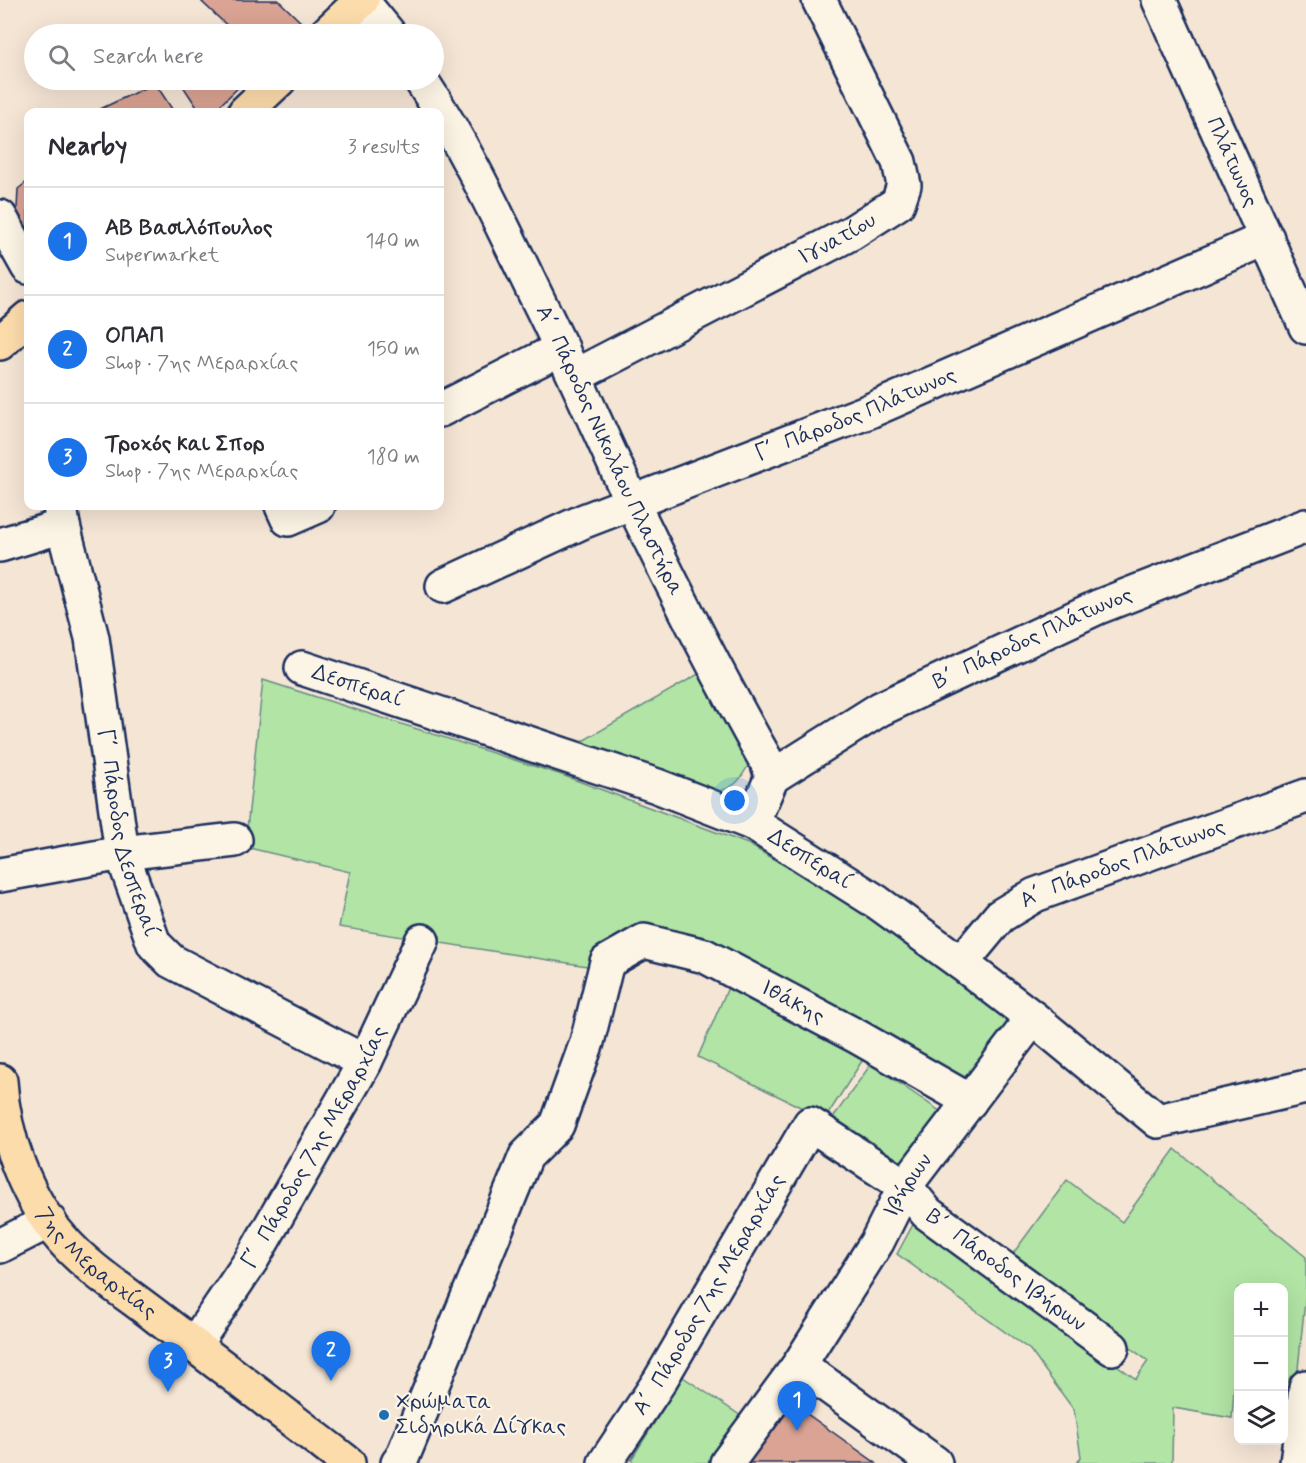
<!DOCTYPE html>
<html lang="en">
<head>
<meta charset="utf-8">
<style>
	body { margin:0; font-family:Mynerve,sans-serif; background:#f2f2f3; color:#2b2b33 }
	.controls { position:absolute; right:18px; bottom:18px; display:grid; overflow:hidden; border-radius:12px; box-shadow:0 6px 24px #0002 }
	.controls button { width:54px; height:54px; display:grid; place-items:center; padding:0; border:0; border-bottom:2px solid #e1e1e2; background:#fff; color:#2b2b33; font:30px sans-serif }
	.you { position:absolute; left:735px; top:801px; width:21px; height:21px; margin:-15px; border:4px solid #fff; border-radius:50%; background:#1a73e8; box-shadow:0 0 0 9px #1a73e833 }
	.badge { display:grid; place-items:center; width:39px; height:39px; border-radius:50%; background:#1a73e8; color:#fff; font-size:20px; font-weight:700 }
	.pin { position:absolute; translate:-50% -50px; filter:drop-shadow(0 2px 3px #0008) }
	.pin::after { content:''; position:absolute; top:32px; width:21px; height:18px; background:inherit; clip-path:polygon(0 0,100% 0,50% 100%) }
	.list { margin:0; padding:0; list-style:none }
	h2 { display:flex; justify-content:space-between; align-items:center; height:78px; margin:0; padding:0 24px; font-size:26px }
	h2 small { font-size:20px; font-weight:400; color:#7c7c81 }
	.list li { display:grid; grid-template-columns:39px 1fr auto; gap:18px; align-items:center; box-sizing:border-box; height:108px; padding:0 24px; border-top:2px solid #e1e1e2 }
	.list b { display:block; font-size:22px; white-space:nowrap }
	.list p { margin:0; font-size:20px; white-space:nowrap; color:#7c7c81 }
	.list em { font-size:20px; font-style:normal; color:#7c7c81 }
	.icon { flex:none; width:33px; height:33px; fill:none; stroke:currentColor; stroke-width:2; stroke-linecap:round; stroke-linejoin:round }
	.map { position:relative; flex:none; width:1306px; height:1463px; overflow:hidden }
	.search { position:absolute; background:#fff; box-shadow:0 6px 24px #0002; left:24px; top:24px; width:420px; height:66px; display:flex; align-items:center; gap:15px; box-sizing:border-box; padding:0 21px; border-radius:33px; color:#7c7c81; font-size:22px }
	.panel { position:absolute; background:#fff; box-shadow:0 6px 24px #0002; left:24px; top:108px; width:420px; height:402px; border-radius:12px }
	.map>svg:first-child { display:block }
	.green { fill:#b2e4a5; stroke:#668a82; stroke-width:1.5 }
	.building { fill:#daa393; stroke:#1b2f5e; stroke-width:1.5 }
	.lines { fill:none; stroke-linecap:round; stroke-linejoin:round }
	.minor-casing { stroke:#1b2f5e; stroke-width:38 }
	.major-casing { stroke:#1b2f5e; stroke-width:38 }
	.minor { stroke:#fcf5e5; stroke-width:33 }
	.major { stroke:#fddcac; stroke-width:33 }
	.poi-dot { fill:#1f6fb2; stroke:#fcf5e5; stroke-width:2 }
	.labels { text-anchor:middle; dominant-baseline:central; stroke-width:4.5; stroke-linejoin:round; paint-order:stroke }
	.street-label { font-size:22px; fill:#1b2f5e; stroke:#fcf5e5 }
	.poi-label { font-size:22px; fill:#1b2f5e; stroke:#fcf5e5; text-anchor:start }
</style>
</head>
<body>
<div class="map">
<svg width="1306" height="1463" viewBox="0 0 1306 1463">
	<rect width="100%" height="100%" fill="#f5e5d5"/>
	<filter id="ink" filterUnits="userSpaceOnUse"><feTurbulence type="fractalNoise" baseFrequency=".0167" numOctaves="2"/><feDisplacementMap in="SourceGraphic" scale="12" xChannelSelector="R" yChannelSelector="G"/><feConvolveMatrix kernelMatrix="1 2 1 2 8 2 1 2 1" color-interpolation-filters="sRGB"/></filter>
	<g filter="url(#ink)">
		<!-- green -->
		<g class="green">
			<path d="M700 673 749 764C739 782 735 788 715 792L579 743Z"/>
			<polygon points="263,680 562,775 748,844 861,911 1017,1023 970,1090 902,1042 892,1048 876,1039 825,1119 698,1057 739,962 641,928 587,966 339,927 350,872 245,847"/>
			<polygon points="871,1064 941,1112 901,1168 832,1119"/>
			<polygon points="1175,1149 1306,1257 1306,1291 1296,1388 1284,1379 1284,1288 1238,1288 1238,1348 1237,1347 1232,1418 1173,1408 1172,1463 1077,1463 1081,1457 1074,1410 1030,1350 897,1254 916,1219 1136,1379 1148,1361 1009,1259 1067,1180 1122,1222"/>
			<polygon points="683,1377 744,1418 711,1463 635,1463 631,1460"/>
		</g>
		<!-- building -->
		<g class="building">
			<polygon points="205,0 278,0 304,25 295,34 236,34 202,2"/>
			<polygon points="179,80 246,80 213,112 200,112"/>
			<polygon points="155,83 174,112 94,112"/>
			<polygon points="28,181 28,248 16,229 18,189"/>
			<polygon points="786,1399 876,1463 741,1463"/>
		</g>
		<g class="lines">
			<!-- minor casing -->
			<g class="minor-casing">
				<g id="minor">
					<polyline points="361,0 389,34"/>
					<path id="s1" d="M1159 0 1306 327"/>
					<path id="s2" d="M421 80C467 149 500 222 536 296 570 364 600 433 632 502 675 591 719 678 768 764L772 777 752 823"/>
					<polyline points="0,217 28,267"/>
					<path id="s3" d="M575 376 851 233 898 203 904 185 899 162 819 0"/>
					<polyline points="440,410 562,348"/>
					<path id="s4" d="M60 506 63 526 92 638 122 853 154 944 171 961 365 1062"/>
					<polyline points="282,506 288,519 318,506"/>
					<polyline points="0,545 63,526"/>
					<path id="s5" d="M443 586 584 521 867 412 1267 238"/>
					<path id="s6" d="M302 668 657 786 752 823 877 902 961 963 1033 1018 1158 1121 1306 1087"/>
					<path id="s7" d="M772 777 880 709 1098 607 1306 526"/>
					<polyline points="0,875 122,853 235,840"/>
					<path id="s8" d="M961 963 1000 916 1035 895 1306 796"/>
					<polyline points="0,1246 49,1221"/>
					<path id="s9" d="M194 1345 252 1259 365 1062 422 941"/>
					<polyline points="799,1365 935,1463"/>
					<path id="s10" d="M398 1463 402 1458 526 1156 557 1125 587 1042 607 962 644 941 705 956 858 1037 970 1101"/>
					<path id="s11" d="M605 1463 659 1382 810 1124 905 1186 927 1213 1112 1348"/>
					<path id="s12" d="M727 1463 799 1365 877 1242 905 1186 1033 1018"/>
					<polyline points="1297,1463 1306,1387"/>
				</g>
			</g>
			<!-- major casing -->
			<g class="major-casing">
				<g id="major">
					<polyline points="326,34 362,0"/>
					<polyline points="245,112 279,80"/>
					<polyline points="0,343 28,318"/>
					<path id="s13" d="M0 1081C3 1136 26 1198 62 1239 88 1269 125 1292 157 1317 221 1366 285 1414 348 1463"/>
				</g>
			</g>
			<!-- minor -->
			<use href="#minor" class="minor"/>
			<!-- major -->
			<use href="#major" class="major"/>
		</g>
	</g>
	<!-- markers -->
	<circle class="poi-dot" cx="384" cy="1415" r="6"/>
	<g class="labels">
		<!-- street labels -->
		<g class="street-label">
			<text stroke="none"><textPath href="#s1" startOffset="178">Πλάτωνος</textPath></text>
			<text stroke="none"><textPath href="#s3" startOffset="296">Ιγνατίου</textPath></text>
			<text stroke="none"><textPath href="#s5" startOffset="447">Γ΄ Πάροδος Πλάτωνος</textPath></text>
			<text stroke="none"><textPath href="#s2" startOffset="416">Α΄ Πάροδος Νικολάου Πλαστήρα</textPath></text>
			<text stroke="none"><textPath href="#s7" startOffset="296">Β΄ Πάροδος Πλάτωνος</textPath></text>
			<text stroke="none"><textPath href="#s6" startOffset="58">Δεσπεραί</textPath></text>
			<text stroke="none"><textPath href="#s4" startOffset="334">Γ΄ Πάροδος Δεσπεραί</textPath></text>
			<text stroke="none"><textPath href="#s6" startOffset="544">Δεσπεραί</textPath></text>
			<text stroke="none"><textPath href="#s8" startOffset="195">Α΄ Πάροδος Πλάτωνος</textPath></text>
			<text stroke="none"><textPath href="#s10" startOffset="752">Ιθάκης</textPath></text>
			<text stroke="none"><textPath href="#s9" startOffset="232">Γ΄ Πάροδος 7ης Μεραρχίας</textPath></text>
			<text stroke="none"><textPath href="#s12" startOffset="332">Ιβήρων</textPath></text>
			<text stroke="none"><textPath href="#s13" startOffset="214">7ης Μεραρχίας</textPath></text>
			<text stroke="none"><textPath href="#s11" startOffset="642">Β΄ Πάροδος Ιβήρων</textPath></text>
			<text stroke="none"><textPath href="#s11" startOffset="198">Α΄ Πάροδος 7ης Μεραρχίας</textPath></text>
		</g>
		<!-- poi labels -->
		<g class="poi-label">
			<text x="396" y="1402">Χρώματα<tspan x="396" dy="25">Σιδηρικά Δίγκας</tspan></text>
		</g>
	</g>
</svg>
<div class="controls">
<button>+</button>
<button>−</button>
<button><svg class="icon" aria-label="layers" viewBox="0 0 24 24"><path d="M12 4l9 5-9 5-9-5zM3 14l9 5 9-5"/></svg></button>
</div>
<div class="you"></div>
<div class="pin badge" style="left:797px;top:1431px">1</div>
<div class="pin badge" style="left:331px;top:1381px">2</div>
<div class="pin badge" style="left:168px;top:1392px">3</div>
<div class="search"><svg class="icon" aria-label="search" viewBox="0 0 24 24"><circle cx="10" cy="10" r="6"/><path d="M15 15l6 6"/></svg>Search here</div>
<section class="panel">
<h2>Nearby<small>3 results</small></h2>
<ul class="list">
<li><span class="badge">1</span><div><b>ΑΒ Βασιλόπουλος</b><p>Supermarket</p></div><em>140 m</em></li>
<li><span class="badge">2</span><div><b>ΟΠΑΠ</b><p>Shop · 7ης Μεραρχίας</p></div><em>150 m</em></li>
<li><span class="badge">3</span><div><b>Τροχός και Σπορ</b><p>Shop · 7ης Μεραρχίας</p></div><em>180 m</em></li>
</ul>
</section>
</div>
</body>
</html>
